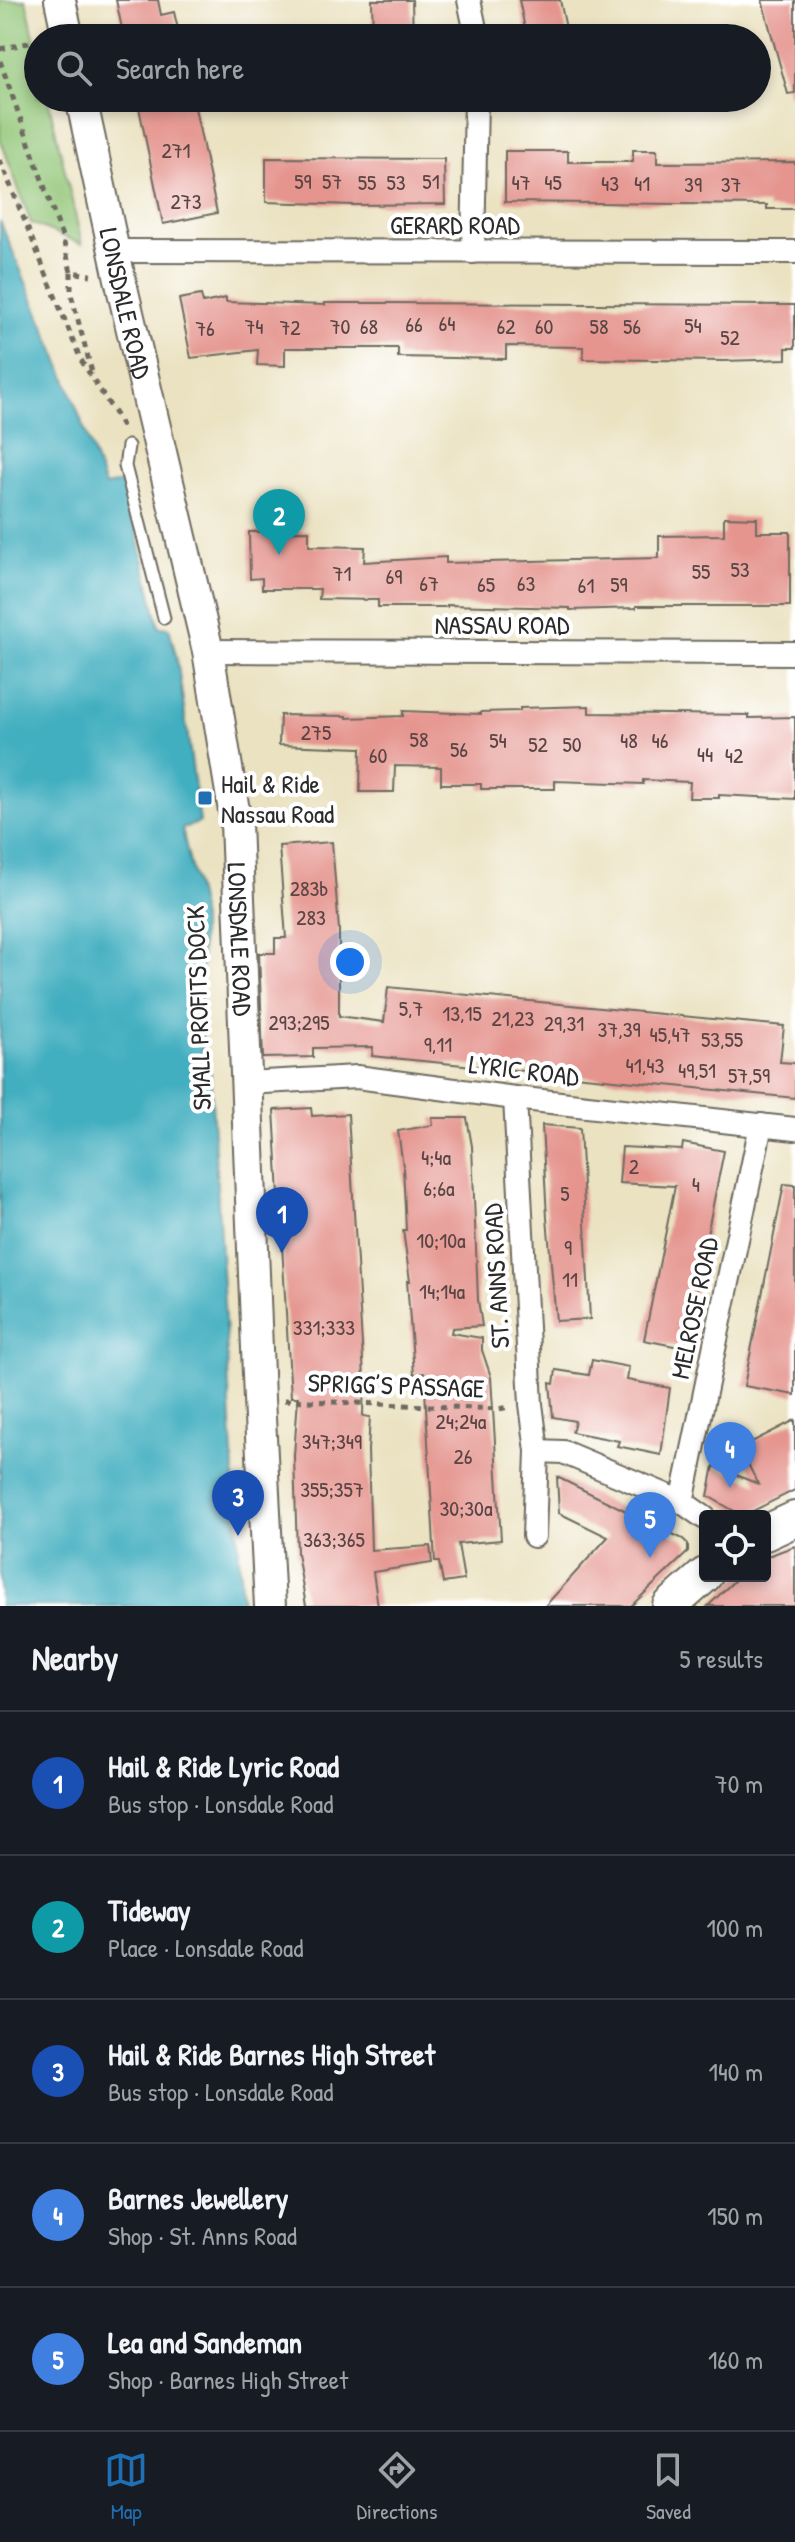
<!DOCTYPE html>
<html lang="en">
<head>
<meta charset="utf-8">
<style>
	body { margin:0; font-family:"Patrick Hand",sans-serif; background:#20242c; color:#f1f3f6 }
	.controls { position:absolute; right:24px; bottom:24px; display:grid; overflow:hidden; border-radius:8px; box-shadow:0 4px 12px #0003 }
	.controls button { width:72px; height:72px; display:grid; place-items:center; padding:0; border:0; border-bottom:2px solid #363941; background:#171b24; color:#f1f3f6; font:40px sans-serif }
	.you { position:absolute; left:350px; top:962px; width:28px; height:28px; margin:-20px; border:6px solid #fff; border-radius:50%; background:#1a73e8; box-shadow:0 0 0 12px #1a73e833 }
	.badge { display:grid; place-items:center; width:52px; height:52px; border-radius:50%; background:#1f6fb2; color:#fff; font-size:26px; font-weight:700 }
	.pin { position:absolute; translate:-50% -66px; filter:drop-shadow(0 2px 4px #0008) }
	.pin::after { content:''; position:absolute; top:42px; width:28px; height:24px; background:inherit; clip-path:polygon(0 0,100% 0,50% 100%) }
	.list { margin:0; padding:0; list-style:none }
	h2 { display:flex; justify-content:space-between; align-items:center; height:104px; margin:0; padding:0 32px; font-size:34px }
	h2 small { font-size:26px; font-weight:400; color:#9ea1a6 }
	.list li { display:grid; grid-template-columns:52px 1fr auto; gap:24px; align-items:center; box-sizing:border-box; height:144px; padding:0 32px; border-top:2px solid #363941 }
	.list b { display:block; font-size:30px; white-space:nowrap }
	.list p { margin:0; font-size:26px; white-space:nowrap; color:#9ea1a6 }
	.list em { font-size:26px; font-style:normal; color:#9ea1a6 }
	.icon { flex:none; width:44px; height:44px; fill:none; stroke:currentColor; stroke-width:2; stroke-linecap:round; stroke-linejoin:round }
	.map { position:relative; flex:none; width:795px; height:1606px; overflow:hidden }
	.search { position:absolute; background:#171b24; box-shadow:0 4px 12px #0003; left:24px; right:24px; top:24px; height:88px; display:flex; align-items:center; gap:20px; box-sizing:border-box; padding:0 28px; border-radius:44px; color:#9ea1a6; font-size:30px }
	.sheet { height:824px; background:#171b24 }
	nav { display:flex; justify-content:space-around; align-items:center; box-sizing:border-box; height:112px; border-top:2px solid #363941; background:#171b24; font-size:22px; color:#9ea1a6 }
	nav a { display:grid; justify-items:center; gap:4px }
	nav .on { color:#1f6fb2 }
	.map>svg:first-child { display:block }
	.green { fill:#90c475; stroke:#5e7850; stroke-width:2 }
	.water { fill:#42afc0; stroke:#366d76; stroke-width:2 }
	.building { fill:#e5948e }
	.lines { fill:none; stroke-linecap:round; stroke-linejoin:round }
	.lane-casing { stroke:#6e6b60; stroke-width:15 }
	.street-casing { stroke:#6e6b60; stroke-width:26 }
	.secondary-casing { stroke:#6e6b60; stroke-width:34 }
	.primary-casing { stroke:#6e6b60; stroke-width:38 }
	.path { stroke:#6e6b60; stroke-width:5; stroke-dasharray:6 6; stroke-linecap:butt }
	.lane { stroke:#fff; stroke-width:11 }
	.street { stroke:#fff; stroke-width:22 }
	.secondary { stroke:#fff; stroke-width:30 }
	.primary { stroke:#fff; stroke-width:34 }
	.poi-dot { fill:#1f6fb2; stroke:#fff; stroke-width:3 }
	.labels { text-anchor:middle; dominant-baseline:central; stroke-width:8; stroke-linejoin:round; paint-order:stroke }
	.number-label { font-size:22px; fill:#5a4544 }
	.street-label { font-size:26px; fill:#2b2b2b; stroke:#fff }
	.poi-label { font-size:26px; fill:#2b2b2b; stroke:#fff; text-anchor:start }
</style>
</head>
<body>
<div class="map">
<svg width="795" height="1606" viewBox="0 0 795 1606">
	<rect width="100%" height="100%" fill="#fff"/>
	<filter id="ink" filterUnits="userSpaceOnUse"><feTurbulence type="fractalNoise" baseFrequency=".0125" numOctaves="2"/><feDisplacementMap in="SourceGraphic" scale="16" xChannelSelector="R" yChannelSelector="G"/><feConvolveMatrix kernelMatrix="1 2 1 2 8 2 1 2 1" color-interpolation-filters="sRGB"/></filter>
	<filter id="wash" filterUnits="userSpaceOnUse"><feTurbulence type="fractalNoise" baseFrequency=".006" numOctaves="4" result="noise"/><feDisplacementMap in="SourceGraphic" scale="32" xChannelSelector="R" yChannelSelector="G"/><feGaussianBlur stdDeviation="1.8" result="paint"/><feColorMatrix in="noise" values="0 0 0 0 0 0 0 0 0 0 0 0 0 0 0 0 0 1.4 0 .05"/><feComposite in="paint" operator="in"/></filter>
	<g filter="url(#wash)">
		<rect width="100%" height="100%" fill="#ebe2c1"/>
		<!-- green -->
		<polygon class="green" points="0,0 26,0 38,54 38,98 48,98 82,244 31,223 0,138"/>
		<!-- water -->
		<polygon class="water" points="0,221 64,373 105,486 122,482 135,524 159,627 169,628 177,659 200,822 182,829 201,910 202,1068 210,1068 242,1606 0,1606"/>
		<g id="blocks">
			<!-- building -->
			<g class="building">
				<polygon points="116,0 158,0 161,15 174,12 180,38 124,38"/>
				<polygon points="372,0 412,0 413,38 373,38"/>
				<polygon points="519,0 560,0 568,38 527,38"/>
				<polygon points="762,0 795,0 795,93 788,94"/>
				<polygon points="137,98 193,98 217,213 163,224"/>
				<polygon points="633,150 657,150 657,163 795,162 795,209 767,209 767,205 505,202 505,151 568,151 568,162 633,162"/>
				<polygon points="266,158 444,159 445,204 353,205 266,202"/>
				<polygon points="201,295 203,303 226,298 226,302 325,305 325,303 384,303 795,305 795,348 786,348 786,359 724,361 583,359 583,347 506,346 506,359 398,357 398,348 285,348 285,366 257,365 258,350 191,358 179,299"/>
				<polygon points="724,517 757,518 757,532 790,532 790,606 636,606 636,608 570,610 570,608 447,605 447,607 378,607 378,600 319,599 320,589 262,589 262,578 250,579 249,532 309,531 309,546 365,547 364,562 446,557 446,563 659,558 659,536 724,535"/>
				<polygon points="589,706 589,713 749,715 749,718 795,717 795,799 719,795 719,798 689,798 690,782 643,780 643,784 555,781 555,789 481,789 481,784 441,784 441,767 395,766 394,792 360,792 361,748 279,745 280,715 347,716 347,718 403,716 403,711 481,714 481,712 520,711 520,708"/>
				<polygon points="332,842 339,930 339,1016 384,1022 388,987 784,1026 780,1062 795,1063 795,1098 372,1056 373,1047 313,1048 313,1057 263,1058 259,953 275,953 275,938 286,938 279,846"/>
				<polygon points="311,1108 312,1116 348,1114 364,1377 363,1416 370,1417 368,1450 371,1550 430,1546 432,1563 373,1572 378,1606 306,1606 297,1553 294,1456 298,1397 291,1397 274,1110"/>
				<polygon points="432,1118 467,1118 472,1146 478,1300 482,1326 452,1328 451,1333 482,1338 482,1350 491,1377 501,1540 458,1544 464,1580 443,1583 439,1562 435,1562 424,1373 414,1374 407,1281 410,1281 403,1230 406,1230 403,1166 398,1131 433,1125"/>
				<polygon points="542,1125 580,1128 590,1319 556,1321 547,1218"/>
				<polygon points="683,1143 724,1151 684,1348 644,1340 675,1186 619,1183 622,1147 682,1150"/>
				<polygon points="784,1184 795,1185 795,1395 744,1386"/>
				<polygon points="592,1360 629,1367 627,1380 670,1388 661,1455 617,1446 619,1441 572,1432 575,1421 553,1417 550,1383 554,1384 556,1370 589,1375"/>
				<polygon points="795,1420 795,1490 743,1516 708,1496 714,1466 758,1484 740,1448"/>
				<polygon points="557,1477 683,1539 688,1544 688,1552 631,1606 545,1606 608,1537 559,1513"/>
				<polygon points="795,1546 795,1606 708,1606 739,1576 765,1576 765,1557"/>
			</g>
		</g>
	</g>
	<g filter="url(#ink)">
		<use href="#blocks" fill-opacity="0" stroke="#6e6b60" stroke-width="2"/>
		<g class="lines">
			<!-- lane casing -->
			<g class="lane-casing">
				<polyline id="lane" points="128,446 125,466 164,618"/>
			</g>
			<!-- street casing -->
			<g class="street-casing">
				<g id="street">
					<polyline points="469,0 477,38"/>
					<polyline points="115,251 795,252"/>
					<polyline points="473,252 476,98"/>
					<polyline points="208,651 795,653"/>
					<polyline points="245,1083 357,1077 515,1098 795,1129"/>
					<polyline points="515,1098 531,1404 537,1451 534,1536"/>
					<polyline points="537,1451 563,1452 682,1502 705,1518"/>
					<polyline points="682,1502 761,1125"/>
				</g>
			</g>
			<!-- secondary casing -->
			<g class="secondary-casing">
				<g id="secondary">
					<polyline points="60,0 68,38"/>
					<path id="s1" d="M81 98 120 279 208 651 236 823 259 1399 270 1606"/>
				</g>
			</g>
			<!-- primary casing -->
			<g class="primary-casing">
				<g id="primary">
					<polyline points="765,1533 795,1519"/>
					<polyline points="670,1606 705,1575"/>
				</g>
			</g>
			<!-- path -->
			<g class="path">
				<polyline points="0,49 38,41"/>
				<polyline points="0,61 63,239 71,272 91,275"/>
				<polyline points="0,160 81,360 119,420 123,431"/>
				<polyline points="71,272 71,294 93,376"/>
				<polyline points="284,1400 498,1409 510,1407"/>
			</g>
			<!-- lane -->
			<use href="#lane" class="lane"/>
			<!-- street -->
			<use href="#street" class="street"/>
			<!-- secondary -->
			<use href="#secondary" class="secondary"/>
			<!-- primary -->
			<use href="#primary" class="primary"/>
		</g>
	</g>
	<!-- markers -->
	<rect class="poi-dot" x="197" y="790" width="16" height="16" rx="4"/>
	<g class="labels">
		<!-- number labels -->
		<g class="number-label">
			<text x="176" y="150">271</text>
			<text x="303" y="181">59</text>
			<text x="332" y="181">57</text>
			<text x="431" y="181">51</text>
			<text x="367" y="182">55</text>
			<text x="396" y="182">53</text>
			<text x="521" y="182">47</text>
			<text x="553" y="182">45</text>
			<text x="610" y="183">43</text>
			<text x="642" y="183">41</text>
			<text x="693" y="184">39</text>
			<text x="731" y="184">37</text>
			<text x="186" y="201">273</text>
			<text x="447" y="323">64</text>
			<text x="414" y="324">66</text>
			<text x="693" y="325">54</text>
			<text x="254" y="326">74</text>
			<text x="340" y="326">70</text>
			<text x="369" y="326">68</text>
			<text x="506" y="326">62</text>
			<text x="544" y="326">60</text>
			<text x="599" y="326">58</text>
			<text x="632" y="326">56</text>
			<text x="290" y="327">72</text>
			<text x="205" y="328">76</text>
			<text x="730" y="337">52</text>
			<text x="740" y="569">53</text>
			<text x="701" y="571">55</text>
			<text x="342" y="573">71</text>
			<text x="394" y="576">69</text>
			<text x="429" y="583">67</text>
			<text x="526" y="583">63</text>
			<text x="486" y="584">65</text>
			<text x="619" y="584">59</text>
			<text x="586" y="585">61</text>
			<text x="316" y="732">275</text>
			<text x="419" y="739">58</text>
			<text x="498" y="740">54</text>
			<text x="629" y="740">48</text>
			<text x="660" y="740">46</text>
			<text x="538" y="744">52</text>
			<text x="572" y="744">50</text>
			<text x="459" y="749">56</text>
			<text x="705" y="754">44</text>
			<text x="378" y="755">60</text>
			<text x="734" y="755">42</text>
			<text x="309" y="888">283b</text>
			<text x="311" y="917">283</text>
			<text x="411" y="1008">5,7</text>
			<text x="462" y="1013">13,15</text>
			<text x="513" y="1018">21,23</text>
			<text x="299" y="1022">293;295</text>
			<text x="564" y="1023">29,31</text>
			<text x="619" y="1029">37,39</text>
			<text x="670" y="1034">45,47</text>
			<text x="722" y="1039">53,55</text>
			<text x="438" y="1044">9,11</text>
			<text x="645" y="1065">41,43</text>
			<text x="697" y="1070">49,51</text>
			<text x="749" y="1075">57,59</text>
			<text x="436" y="1157">4;4a</text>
			<text x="634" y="1166">2</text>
			<text x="696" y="1184">4</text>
			<text x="439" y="1188">6;6a</text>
			<text x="565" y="1193">5</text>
			<text x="441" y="1240">10;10a</text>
			<text x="568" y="1247">9</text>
			<text x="570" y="1279">11</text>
			<text x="442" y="1291">14;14a</text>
			<text x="324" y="1327">331;333</text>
			<text x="461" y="1421">24;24a</text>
			<text x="332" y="1441">347;349</text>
			<text x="463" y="1456">26</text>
			<text x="332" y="1489">355;357</text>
			<text x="466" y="1508">30;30a</text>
			<text x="334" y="1539">363;365</text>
		</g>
		<!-- street labels -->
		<g class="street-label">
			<text x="455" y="224">GERARD ROAD</text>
			<text stroke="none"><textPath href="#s1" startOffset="210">LONSDALE ROAD</textPath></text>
			<text x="502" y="624">NASSAU ROAD</text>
			<text stroke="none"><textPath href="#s1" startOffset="858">LONSDALE ROAD</textPath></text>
			<text transform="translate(198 1008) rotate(-92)">SMALL PROFITS DOCK</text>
			<text transform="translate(524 1070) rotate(7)">LYRIC ROAD</text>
			<text transform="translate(496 1276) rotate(-93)">ST. ANNS ROAD</text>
			<text transform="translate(694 1308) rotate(-78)">MELROSE ROAD</text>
			<text transform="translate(396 1385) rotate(2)">SPRIGG’S PASSAGE</text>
		</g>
		<!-- poi labels -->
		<g class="poi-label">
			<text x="221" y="783">Hail &amp; Ride<tspan x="221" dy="30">Nassau Road</tspan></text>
		</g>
	</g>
</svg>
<div class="controls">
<button><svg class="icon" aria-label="locate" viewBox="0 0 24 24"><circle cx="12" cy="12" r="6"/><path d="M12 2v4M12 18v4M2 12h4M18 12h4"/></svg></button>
</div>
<div class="you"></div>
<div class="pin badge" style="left:282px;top:1253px;background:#1a4fb4">1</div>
<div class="pin badge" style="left:279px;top:555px;background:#0f9aa8">2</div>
<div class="pin badge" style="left:238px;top:1536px;background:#1a4fb4">3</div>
<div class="pin badge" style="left:730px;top:1488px;background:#3f7fe0">4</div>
<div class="pin badge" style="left:650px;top:1558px;background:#3f7fe0">5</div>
<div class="search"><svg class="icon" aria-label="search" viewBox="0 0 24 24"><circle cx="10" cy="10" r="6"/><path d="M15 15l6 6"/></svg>Search here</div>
</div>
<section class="sheet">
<h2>Nearby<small>5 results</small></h2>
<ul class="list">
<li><span class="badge" style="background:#1a4fb4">1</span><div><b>Hail &amp; Ride Lyric Road</b><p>Bus stop · Lonsdale Road</p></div><em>70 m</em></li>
<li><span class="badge" style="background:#0f9aa8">2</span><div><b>Tideway</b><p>Place · Lonsdale Road</p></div><em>100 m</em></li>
<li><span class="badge" style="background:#1a4fb4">3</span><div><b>Hail &amp; Ride Barnes High Street</b><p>Bus stop · Lonsdale Road</p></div><em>140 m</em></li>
<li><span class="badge" style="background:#3f7fe0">4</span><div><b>Barnes Jewellery</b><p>Shop · St. Anns Road</p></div><em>150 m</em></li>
<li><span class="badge" style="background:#3f7fe0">5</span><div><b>Lea and Sandeman</b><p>Shop · Barnes High Street</p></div><em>160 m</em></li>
</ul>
</section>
<nav>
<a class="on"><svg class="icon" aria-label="map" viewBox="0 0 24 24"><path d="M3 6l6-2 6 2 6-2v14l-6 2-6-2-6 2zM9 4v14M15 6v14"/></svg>Map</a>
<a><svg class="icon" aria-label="directions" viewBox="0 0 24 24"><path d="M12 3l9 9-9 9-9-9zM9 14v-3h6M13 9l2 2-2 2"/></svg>Directions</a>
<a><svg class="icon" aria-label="saved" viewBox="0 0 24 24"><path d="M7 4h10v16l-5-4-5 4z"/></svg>Saved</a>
</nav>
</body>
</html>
